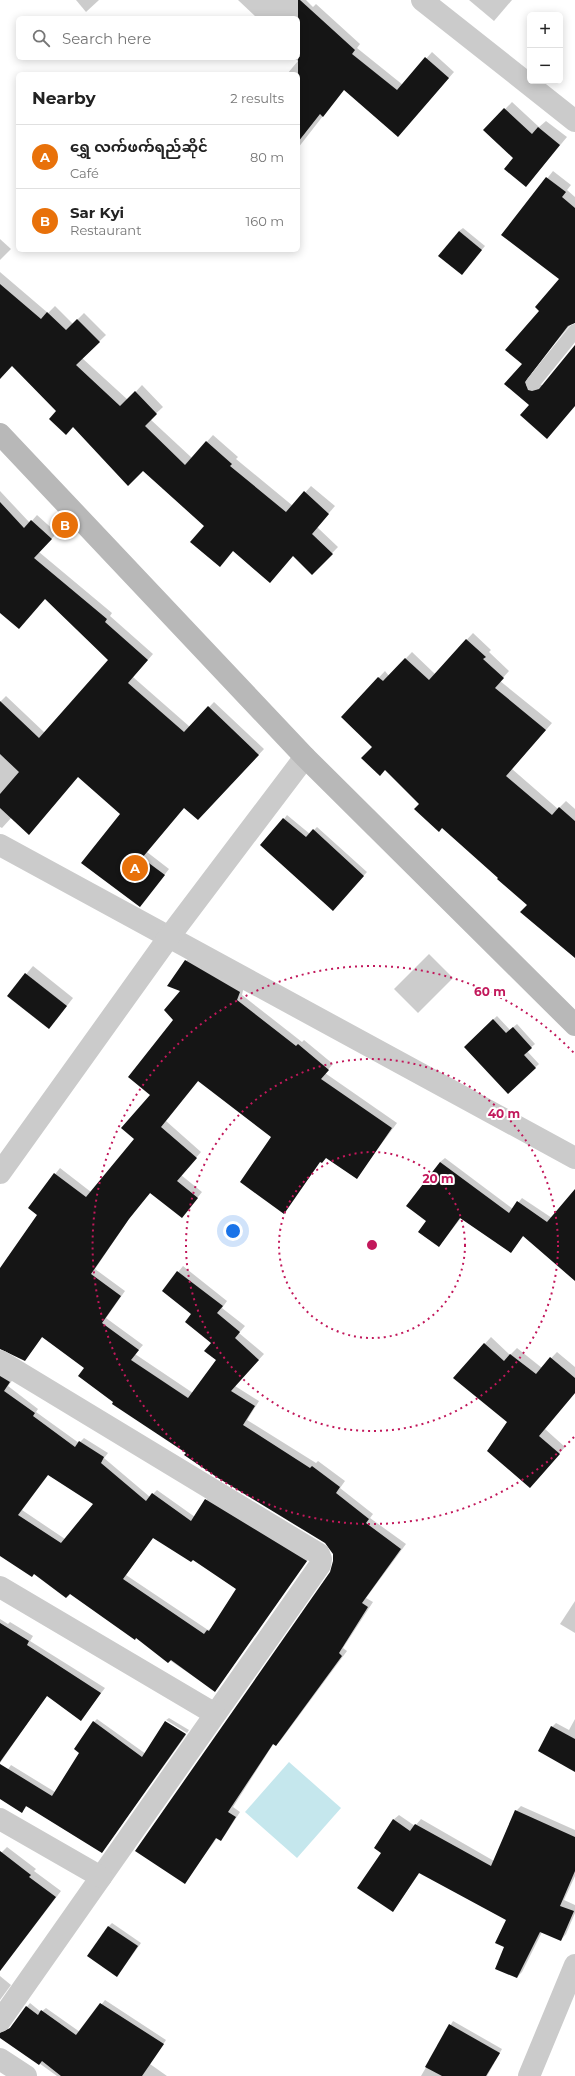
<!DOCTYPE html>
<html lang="en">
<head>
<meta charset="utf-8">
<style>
	body { margin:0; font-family:Montserrat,"Noto Sans Myanmar",sans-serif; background:#f6f6f6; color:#222 }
	.controls { position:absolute; right:12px; top:12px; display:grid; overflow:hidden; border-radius:6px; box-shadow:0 2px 10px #0003 }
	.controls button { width:36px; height:36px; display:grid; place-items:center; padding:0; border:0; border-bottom:1px solid #e0e0e0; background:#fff; color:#222; font:20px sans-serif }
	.you { position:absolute; left:233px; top:1231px; width:14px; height:14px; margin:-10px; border:3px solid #fff; border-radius:50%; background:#1a73e8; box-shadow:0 0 0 6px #1a73e833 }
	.badge { display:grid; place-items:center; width:26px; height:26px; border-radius:50%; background:#0b8043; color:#fff; font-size:13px; font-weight:700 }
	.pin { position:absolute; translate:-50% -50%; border:2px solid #fff; box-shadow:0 1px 4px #0006 }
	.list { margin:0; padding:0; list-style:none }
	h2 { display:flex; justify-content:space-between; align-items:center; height:52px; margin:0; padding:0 16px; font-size:17px }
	h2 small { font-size:13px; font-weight:400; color:#767676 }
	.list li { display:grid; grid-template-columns:26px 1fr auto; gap:12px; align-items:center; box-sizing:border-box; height:64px; padding:0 16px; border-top:1px solid #e0e0e0 }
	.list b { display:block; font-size:15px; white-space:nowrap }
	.list p { margin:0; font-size:13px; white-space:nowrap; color:#767676 }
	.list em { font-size:13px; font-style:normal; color:#767676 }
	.icon { flex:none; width:22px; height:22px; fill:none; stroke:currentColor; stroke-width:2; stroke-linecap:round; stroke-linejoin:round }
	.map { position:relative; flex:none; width:575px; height:2076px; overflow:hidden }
	.search { position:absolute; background:#fff; box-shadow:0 2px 10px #0003; left:16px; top:16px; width:284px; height:44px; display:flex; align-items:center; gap:10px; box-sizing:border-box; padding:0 14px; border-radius:6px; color:#767676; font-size:15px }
	.panel { position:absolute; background:#fff; box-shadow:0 2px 10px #0003; left:16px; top:72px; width:284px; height:180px; border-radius:6px }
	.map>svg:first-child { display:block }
	.water { fill:#c5e7ed }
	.shadow { fill:#0003; fill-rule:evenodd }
	.building { fill:#151515; fill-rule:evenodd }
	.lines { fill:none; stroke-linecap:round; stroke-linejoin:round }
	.lane { stroke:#cbcbcb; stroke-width:14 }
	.street { stroke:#cbcbcb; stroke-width:22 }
	.secondary { stroke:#b8b8b8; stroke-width:22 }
	.ring { fill:none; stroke:#c2185b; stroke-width:2; stroke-dasharray:2 4 }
	.centre { fill:#c2185b; stroke:#fff; stroke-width:2 }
	.ring-label { font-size:12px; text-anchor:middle; font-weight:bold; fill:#c2185b; stroke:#fff; stroke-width:4; stroke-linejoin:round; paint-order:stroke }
</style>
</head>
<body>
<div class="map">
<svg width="575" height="2076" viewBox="0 0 575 2076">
	<rect width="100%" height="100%" fill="#fff"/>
	<!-- water -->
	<polygon class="water" points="289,1762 341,1808 297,1858 245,1812"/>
	<!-- shadow -->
	<g class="shadow">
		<polygon points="76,0 99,0 86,12"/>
		<polygon points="238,0 306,0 313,7 316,4 360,44 357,48 403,85 432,52 454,72 404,130 344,89 298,148 298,74 287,74 298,61 294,58 298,58 298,18 257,18"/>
		<polygon points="469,0 512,0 494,21"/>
		<polygon points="512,102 539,127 546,121 567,137 526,186 514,157 485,130"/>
		<polygon points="553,171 571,185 567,190 575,197 575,322 573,322 532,370 531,379 534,384 543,385 575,346 575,397 530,405 506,384 523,364 540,310 560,279 503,235"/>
		<polygon points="463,228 485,246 465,270 459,231"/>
		<polygon points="0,239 11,249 0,260"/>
		<polygon points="0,272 48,313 55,306 73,324 84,313 106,335 82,358 128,400 142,385 163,407 150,419 192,458 213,435 238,457 236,459 293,506 311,486 335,506 317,527 338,547 312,574 293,555 233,550 143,470 73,426 12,365 0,363"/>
		<polygon points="0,491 30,523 37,515 57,533 39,552 112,613 110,616 153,654 133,677 190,727 214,702 264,749 204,813 184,807 147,852 169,869 145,900 121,814 78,776 12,817 2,828 0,827 0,702 6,696 45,733 110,660 45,598 0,612"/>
		<polygon points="473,633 491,650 489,652 509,671 500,681 552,723 512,769 558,809 566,801 575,809 575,957 528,904 421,804 373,747 342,717 385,671 389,676 412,652 435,674"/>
		<polygon points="287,815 310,834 317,827 367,872 336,906 284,819"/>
		<polygon points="429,954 453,978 418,1013 394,989"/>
		<polygon points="191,956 244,986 242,995 302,1042 304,1040 333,1064 325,1073 397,1123 356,1178 327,1157 321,1161 284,1212 273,1137 199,1080 166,1121 201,1152 181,1175 202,1192 186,1212 151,1192 133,1213 95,1269 125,1291 106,1318 143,1345 135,1354 193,1393 217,1360 212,1342 192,1314 163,1291 183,1266 227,1301 222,1308 245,1326 239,1333 264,1354 235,1386 259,1401 247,1420 316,1463 318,1461 345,1481 340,1488 373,1514 370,1518 406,1544 366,1598 373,1602 343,1648 347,1651 281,1740 276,1745 274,1743 233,1807 240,1812 225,1835 220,1840 217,1838 184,1883 331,1573 334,1561 334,1554 326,1543 187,1453 115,1402 86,1367 43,1336 25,1360 0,1336 0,1270 39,1214 29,1207 60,1168 91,1192 135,1139 152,1095 174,1020 186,961"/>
		<polygon points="33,966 73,998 56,1020 8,996"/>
		<polygon points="497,1016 510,1030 517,1024 535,1044 527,1051 539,1064 508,1093 465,1047"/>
		<polygon points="445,1158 513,1209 522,1198 552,1218 575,1207 575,1277 524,1235 511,1252 461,1218 439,1246 427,1221 440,1162"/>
		<polygon points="491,1337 510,1355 517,1348 542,1368 557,1352 575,1367 575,1393 545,1429 565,1447 536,1481 509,1422 454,1378"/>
		<path d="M0 1368 14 1378 8 1386 38 1409 36 1412 79 1443 84 1438 108 1453 104 1458 150 1497 157 1490 195 1517 209 1496 310 1557 215 1691 71 1593 0 1554ZM48 1474 95 1504 65 1539 22 1510ZM153 1537 193 1559 237 1589 213 1627 208 1630 126 1575Z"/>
		<polygon points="575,1601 575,1633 560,1624"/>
		<polygon points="0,1619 8,1624 10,1622 33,1636 30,1641 105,1688 81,1719 47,1695 0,1763"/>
		<polygon points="169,1718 189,1730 187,1733 166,1720"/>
		<polygon points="97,1719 146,1754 165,1722 186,1735 102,1852 27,1806 22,1811 0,1789 0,1781 11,1765 55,1792 81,1753 94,1722"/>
		<polygon points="575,1719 575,1771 552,1727 556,1723 569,1730"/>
		<polygon points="521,1806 575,1830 575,1876 564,1900 575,1905 575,1913 566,1934 561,1940 542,1932 522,1972 517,1977 505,1946 508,1919 420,1872 393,1911 383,1853 393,1820 399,1815 415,1826 421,1819 494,1861 516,1811"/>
		<polygon points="7,1847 36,1869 34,1871 61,1891 0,1971 0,1854"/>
		<polygon points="112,1923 141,1943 120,1972 109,1926"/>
		<polygon points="0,1976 11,1985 0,2000"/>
		<polygon points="105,2000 166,2040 150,2064 167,2076 57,2076 0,2035 0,2029 9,2029 30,2003 41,2012 46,2008 80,2032"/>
		<polygon points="453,2021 502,2049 487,2076 421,2076"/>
	</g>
	<!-- building -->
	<g class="building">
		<polygon points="298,0 300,0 355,50 352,54 397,90 425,57 449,78 398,137 344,90 323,117 320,114 298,142 298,59 300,56 298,54"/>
		<polygon points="504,108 532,134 538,127 560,145 526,187 504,169 513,158 483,130"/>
		<polygon points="546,177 566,192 562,197 575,208 575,323 568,326 525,382 528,390 532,391 539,389 575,345 575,406 547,439 520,415 529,405 504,384 522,364 505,350 539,311 535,307 559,279 501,235"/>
		<polygon points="459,231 482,250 462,275 438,256"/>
		<polygon points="0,284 41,319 47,312 66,330 77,319 100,342 76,365 120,406 135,391 157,414 145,426 185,465 206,441 232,464 230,466 286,512 304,491 329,514 312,534 333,554 312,575 293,556 270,583 233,551 220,567 190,542 204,526 143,471 128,486 73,427 66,435 49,419 56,411 12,366 0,379"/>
		<polygon points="0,502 24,528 31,520 52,539 34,558 107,619 105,622 148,660 128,683 184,732 208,706 259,755 198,820 184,808 142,858 165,875 140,907 81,863 120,814 78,777 29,835 0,808 0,794 19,772 0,754 0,701 39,738 108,660 45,599 19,629 0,613"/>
		<polygon points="466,639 486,657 483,659 504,678 495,688 546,730 506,776 552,815 559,807 575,821 575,958 520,912 527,905 497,879 498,878 442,828 439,832 414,809 419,804 385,770 380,776 361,758 372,747 341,717 378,677 383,681 405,658 429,680"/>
		<polygon points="283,818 306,837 313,829 364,876 333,911 260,845"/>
		<polygon points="185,960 240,992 237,1000 296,1046 298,1044 329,1070 321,1079 392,1128 357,1179 326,1158 322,1163 320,1162 284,1214 240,1182 271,1137 198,1081 161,1127 197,1158 177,1181 198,1198 182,1218 150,1193 129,1219 91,1274 121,1296 102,1323 139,1350 131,1360 188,1398 216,1360 204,1351 211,1343 185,1322 191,1314 162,1291 177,1271 223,1306 217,1313 240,1332 235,1338 259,1360 231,1391 255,1406 243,1425 310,1468 312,1466 340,1487 336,1493 369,1519 366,1523 401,1549 362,1603 368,1607 339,1653 342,1656 276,1746 273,1744 228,1812 236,1817 221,1841 216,1838 185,1884 135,1851 330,1572 333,1561 333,1554 325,1543 218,1478 184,1455 186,1453 112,1404 113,1402 78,1376 84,1368 42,1337 25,1361 0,1349 0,1268 37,1215 28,1208 54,1173 86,1197 134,1139 121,1128 150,1095 128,1077 173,1020 164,1010 180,991 167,986"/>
		<polygon points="25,973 67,1006 49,1029 7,996"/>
		<polygon points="493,1019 506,1033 513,1027 532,1048 524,1055 536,1068 508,1094 464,1047"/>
		<polygon points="440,1162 509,1213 517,1201 547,1222 575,1189 575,1281 523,1236 511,1253 460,1218 439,1247 418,1232 426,1221 406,1206"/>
		<polygon points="484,1343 504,1361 510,1354 536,1374 550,1357 575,1378 575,1393 539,1436 560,1454 530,1488 487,1451 507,1422 453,1378"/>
		<path d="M0 1376 10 1382 4 1391 35 1413 33 1416 75 1447 79 1441 104 1457 101 1463 146 1501 152 1493 191 1521 205 1499 307 1561 215 1692 171 1660 168 1663 136 1638 135 1640 70 1594 66 1598 34 1574 32 1577 0 1556ZM48 1475 93 1504 61 1543 18 1515ZM153 1538 191 1562 193 1560 236 1589 209 1631 207 1630 204 1634 123 1579Z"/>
		<polygon points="0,1623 29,1641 27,1645 101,1693 81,1721 47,1696 0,1762"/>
		<polygon points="93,1721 142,1757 165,1721 186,1734 102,1853 26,1806 22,1813 0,1799 0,1764 52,1796 79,1753 74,1749"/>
		<polygon points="551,1726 575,1739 575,1772 538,1751"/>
		<polygon points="515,1810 575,1837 575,1871 560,1906 574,1911 561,1941 540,1932 517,1978 495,1969 504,1947 495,1943 506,1920 419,1873 393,1912 357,1888 381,1853 374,1848 393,1819 410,1831 415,1824 491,1866"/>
		<polygon points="0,1851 31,1875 29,1877 56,1897 0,1971"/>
		<polygon points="108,1926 138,1946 117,1977 87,1956"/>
		<polygon points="100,2003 164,2044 142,2076 61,2076 42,2061 39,2065 0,2038 0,2033 10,2028 26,2006 38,2015 41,2010 76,2035"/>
		<polygon points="449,2024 500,2053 486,2076 442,2076 425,2067"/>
	</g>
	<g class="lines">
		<!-- lane -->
		<polyline class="lane" points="533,383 575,331"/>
		<!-- street -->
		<g class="street">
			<polyline points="422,0 575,121"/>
			<polyline points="0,845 575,1158"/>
			<polyline points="0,1173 169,937 305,757"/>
			<polyline points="0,1361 319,1554 321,1559 320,1565 0,2021"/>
			<polyline points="0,1587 215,1714"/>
			<polyline points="0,1819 101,1877"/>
			<polyline points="0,2059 26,2076"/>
			<polyline points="529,2076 575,1965"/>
		</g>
		<!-- secondary -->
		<polyline class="secondary" points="0,434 305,757 575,1025"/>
	</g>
	<!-- distance rings -->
	<g class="ring">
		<circle cx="372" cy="1245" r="93"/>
		<circle cx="372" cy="1245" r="186"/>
		<path d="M574 1437A279 279 0 1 1 574 1053"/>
	</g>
	<circle cx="372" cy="1245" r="6" class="centre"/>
	<g class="ring-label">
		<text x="490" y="996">60 m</text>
		<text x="504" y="1118">40 m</text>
		<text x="438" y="1183">20 m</text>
	</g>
</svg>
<div class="controls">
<button>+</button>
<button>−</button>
</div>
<div class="you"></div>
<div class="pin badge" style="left:135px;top:868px;background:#e8710a">A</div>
<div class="pin badge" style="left:65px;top:525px;background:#e8710a">B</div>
<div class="search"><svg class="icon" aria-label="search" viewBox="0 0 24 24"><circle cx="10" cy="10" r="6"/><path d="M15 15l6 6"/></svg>Search here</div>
<section class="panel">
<h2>Nearby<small>2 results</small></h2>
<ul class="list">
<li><span class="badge" style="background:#e8710a">A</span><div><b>ရွှေ လက်ဖက်ရည်ဆိုင်</b><p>Café</p></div><em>80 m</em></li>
<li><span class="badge" style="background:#e8710a">B</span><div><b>Sar Kyi</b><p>Restaurant</p></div><em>160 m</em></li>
</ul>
</section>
</div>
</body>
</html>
